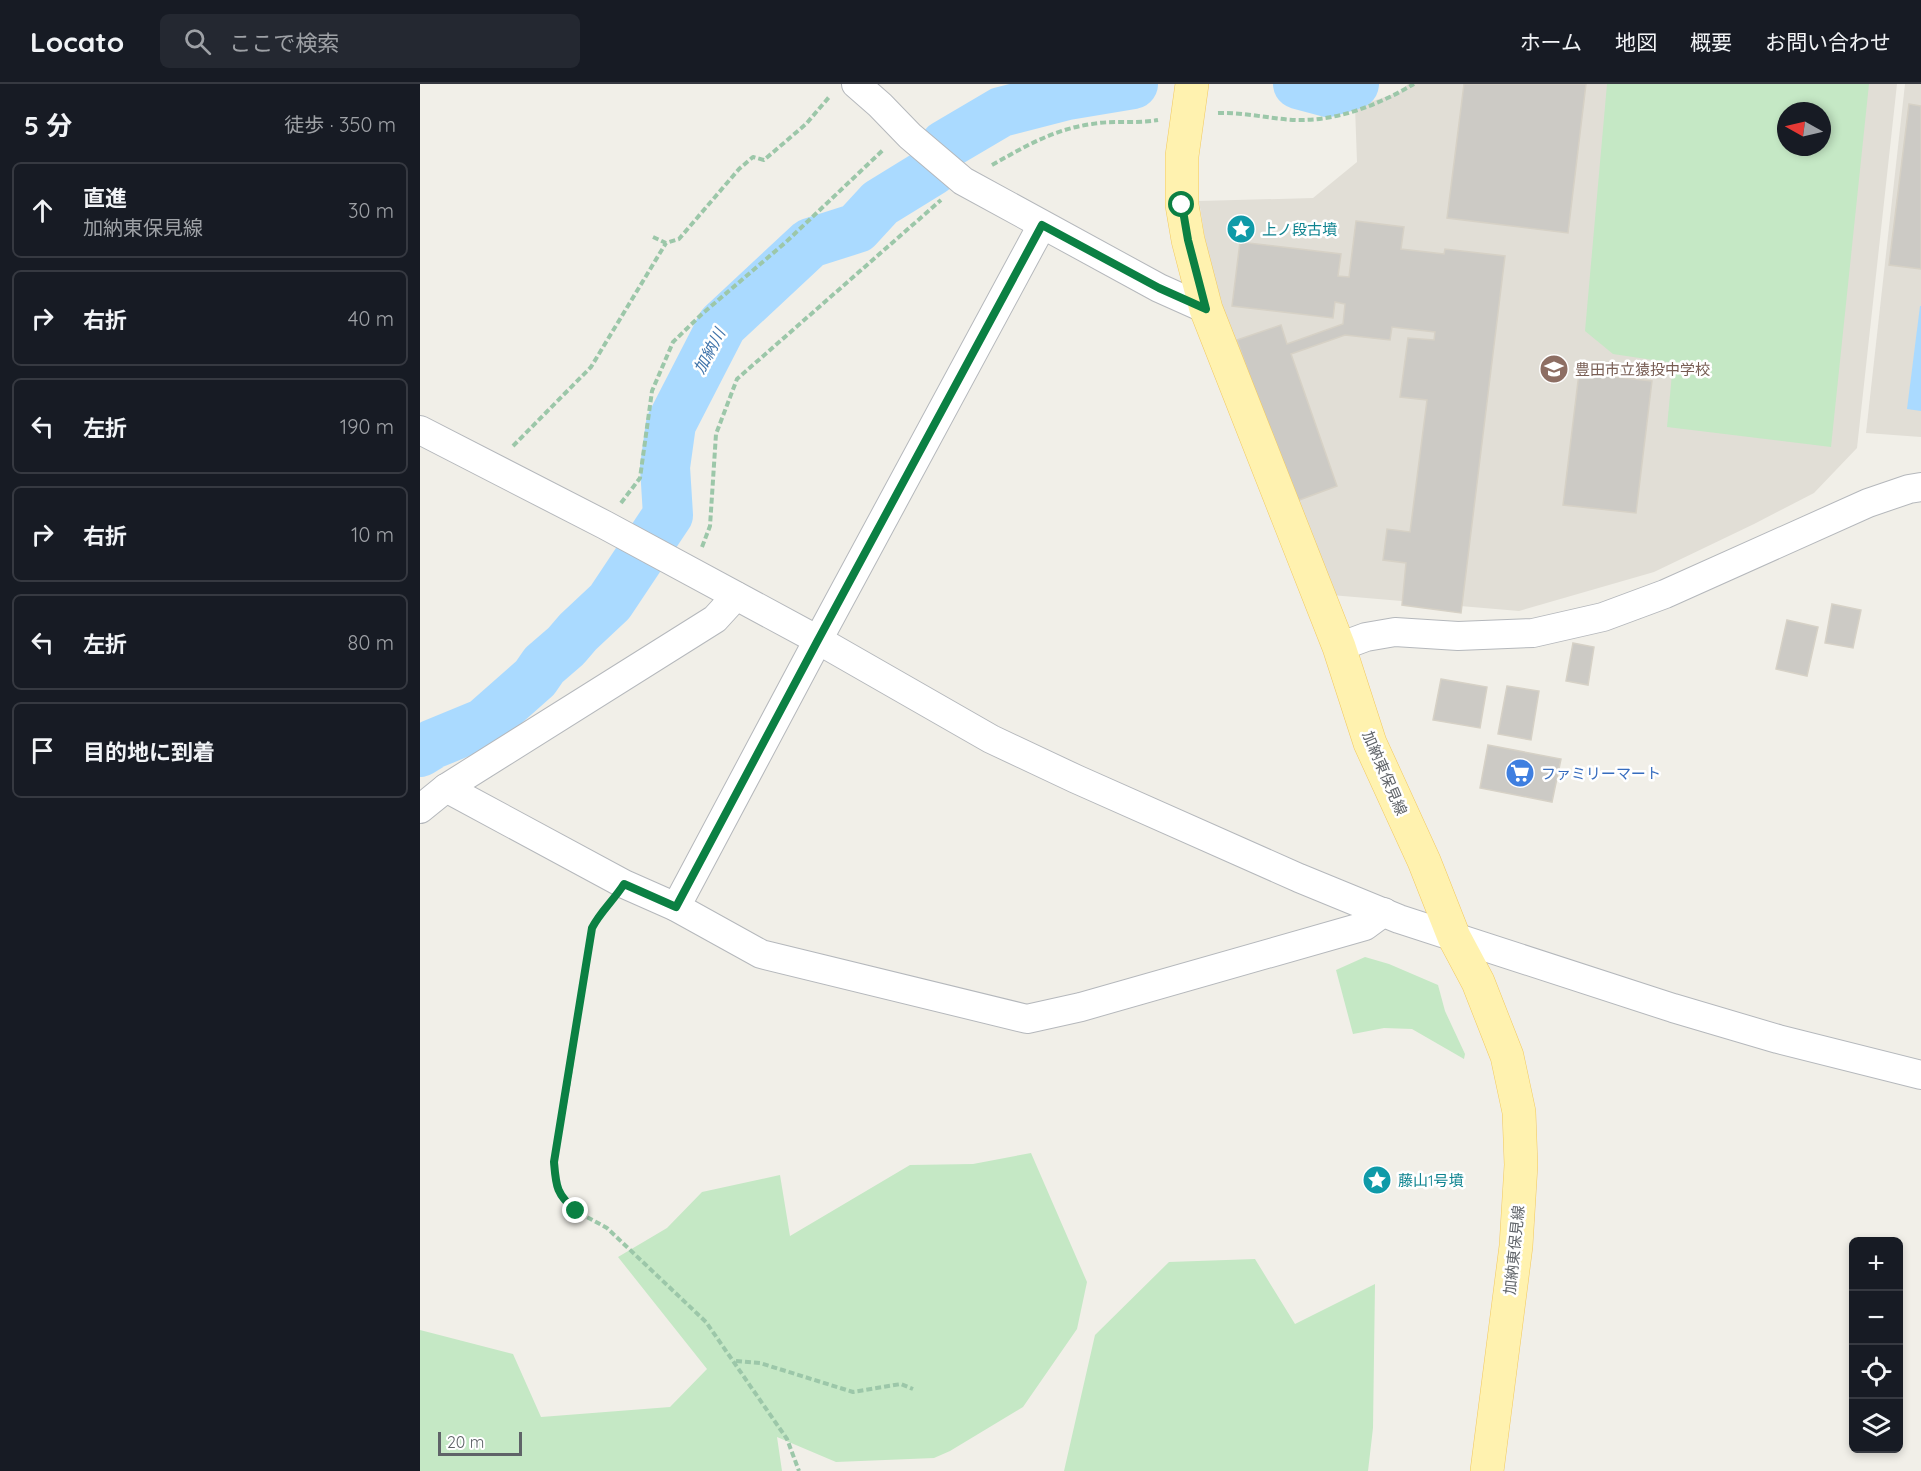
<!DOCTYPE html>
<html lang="ja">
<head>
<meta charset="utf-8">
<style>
	body { margin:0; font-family:Quicksand,"Noto Sans JP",sans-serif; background:#242831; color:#f1f3f6 }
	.controls { position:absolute; right:18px; bottom:18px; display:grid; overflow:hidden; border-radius:9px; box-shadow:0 3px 9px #0003 }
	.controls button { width:54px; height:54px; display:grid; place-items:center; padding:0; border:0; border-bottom:2px solid #363941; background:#171b24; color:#f1f3f6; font:30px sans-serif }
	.compass { position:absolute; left:1357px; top:18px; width:54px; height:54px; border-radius:50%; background:#171b24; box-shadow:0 3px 9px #0003; rotate:278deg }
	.scale { position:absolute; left:18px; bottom:15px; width:84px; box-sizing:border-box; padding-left:6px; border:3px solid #5f6368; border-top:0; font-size:16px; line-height:21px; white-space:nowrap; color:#5f6368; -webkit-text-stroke:4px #fff; paint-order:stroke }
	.stop { position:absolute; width:18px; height:18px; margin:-14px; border:4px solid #0b8043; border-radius:50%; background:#fff }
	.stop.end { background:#0b8043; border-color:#fff; box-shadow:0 2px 6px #0008 }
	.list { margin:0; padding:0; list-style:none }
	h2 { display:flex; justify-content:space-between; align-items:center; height:78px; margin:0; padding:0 24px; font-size:26px }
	h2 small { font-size:20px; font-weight:400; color:#9ea1a6 }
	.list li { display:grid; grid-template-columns:39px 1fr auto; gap:18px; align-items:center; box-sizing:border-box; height:96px; margin:0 12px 12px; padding:0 12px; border:2px solid #363941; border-radius:9px }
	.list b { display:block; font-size:22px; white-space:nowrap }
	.list p { margin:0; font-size:20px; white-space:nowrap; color:#9ea1a6 }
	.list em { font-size:20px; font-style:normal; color:#9ea1a6 }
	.icon { flex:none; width:33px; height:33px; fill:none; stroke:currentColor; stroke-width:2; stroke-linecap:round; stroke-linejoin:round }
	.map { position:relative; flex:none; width:1501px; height:1387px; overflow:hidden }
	header { display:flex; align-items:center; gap:36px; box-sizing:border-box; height:84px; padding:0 30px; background:#171b24; border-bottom:2px solid #363941 }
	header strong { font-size:28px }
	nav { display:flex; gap:33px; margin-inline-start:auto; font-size:21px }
	.search { width:420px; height:54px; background:#242831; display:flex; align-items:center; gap:15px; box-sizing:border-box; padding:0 21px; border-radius:9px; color:#9ea1a6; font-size:22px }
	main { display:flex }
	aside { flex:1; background:#171b24 }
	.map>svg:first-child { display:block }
	.education { fill:#e1ded6; fill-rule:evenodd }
	.green { fill:#c5e8c5; fill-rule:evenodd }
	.water { fill:#aadaff }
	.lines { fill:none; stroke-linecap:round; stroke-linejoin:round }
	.river { stroke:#aadaff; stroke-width:50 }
	.building { fill:#cccac5; stroke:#d6d1c6; stroke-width:1.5 }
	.minor-casing { stroke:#b5b8bc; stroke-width:30 }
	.major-casing { stroke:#f2c960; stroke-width:34 }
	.path { stroke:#9cc7a9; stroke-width:4; stroke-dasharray:6 3; stroke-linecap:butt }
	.minor { stroke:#fff; stroke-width:28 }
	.major { stroke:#fff2af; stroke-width:33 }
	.route { stroke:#0b8043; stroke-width:8 }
	.labels { text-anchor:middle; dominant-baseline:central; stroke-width:5; stroke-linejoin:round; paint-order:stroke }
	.culture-label { font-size:15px; fill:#0d838f; stroke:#fff; text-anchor:start }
	.education-label { font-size:15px; fill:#785e54; stroke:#fff; text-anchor:start }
	.street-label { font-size:15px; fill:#5f6368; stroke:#fff }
	.shop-label { font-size:15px; fill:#366cbe; stroke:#fff; text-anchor:start }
	.water-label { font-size:16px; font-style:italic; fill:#4174aa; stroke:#fff }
</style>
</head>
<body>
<header>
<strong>Locato</strong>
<div class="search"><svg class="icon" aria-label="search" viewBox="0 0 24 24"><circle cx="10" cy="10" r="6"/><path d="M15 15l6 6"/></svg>ここで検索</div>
<nav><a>ホーム</a><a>地図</a><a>概要</a><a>お問い合わせ</a></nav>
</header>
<main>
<aside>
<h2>5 分<small>徒歩 · 350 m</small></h2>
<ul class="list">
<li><svg class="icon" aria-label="ahead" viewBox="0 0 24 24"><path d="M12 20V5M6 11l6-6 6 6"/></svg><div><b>直進</b><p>加納東保見線</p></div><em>30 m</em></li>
<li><svg class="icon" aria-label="right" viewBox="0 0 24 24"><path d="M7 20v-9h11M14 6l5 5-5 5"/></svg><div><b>右折</b></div><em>40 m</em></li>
<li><svg class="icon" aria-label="left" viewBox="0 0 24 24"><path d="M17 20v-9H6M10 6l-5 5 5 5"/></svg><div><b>左折</b></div><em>190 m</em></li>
<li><svg class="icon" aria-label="right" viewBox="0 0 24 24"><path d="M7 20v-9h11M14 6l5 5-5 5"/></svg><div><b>右折</b></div><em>10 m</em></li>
<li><svg class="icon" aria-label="left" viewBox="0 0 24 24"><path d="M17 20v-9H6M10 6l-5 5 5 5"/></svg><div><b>左折</b></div><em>80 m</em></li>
<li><svg class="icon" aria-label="arrive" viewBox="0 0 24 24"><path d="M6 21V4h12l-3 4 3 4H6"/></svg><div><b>目的地に到着</b></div></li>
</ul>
</aside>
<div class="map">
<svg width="1501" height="1387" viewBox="0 0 1501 1387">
	<rect width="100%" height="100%" fill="#f1efe8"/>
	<!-- education -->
	<g class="education">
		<path d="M988 0H1477L1437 364 1394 409 1334 440 1234 488 1099 527 911 511 793 207 779 117 893 114 937 78 935 23 980 8ZM1366 27H1402V63H1366Z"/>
		<polygon points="1485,0 1501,0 1501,353 1446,349"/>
	</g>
	<!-- green -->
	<g class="green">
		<path d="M1187 0H1449L1411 363 1247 343 1253 279 1193 270 1165 247ZM1366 27H1402V63H1366Z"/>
		<polygon points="945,873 969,880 1018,901 1025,927 1045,970 1044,975 992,945 964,944 933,950 916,886"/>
		<polygon points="611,1069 667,1198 657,1245 603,1323 530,1367 514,1374 416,1378 357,1353 362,1387 0,1387 0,1246 93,1270 121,1333 250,1323 287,1285 198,1173 247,1144 282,1108 360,1091 370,1152 490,1081 553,1080"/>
		<polygon points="835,1175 875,1240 955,1200 953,1344 948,1387 644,1387 675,1251 749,1178"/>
	</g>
	<!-- water -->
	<polygon class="water" points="1500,222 1501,222 1501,327 1487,325"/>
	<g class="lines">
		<!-- river -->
		<g class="river">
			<polyline points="878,0 908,8 934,0"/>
			<polyline points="0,668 13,660 64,639 115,594 124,581 146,562 158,548 190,518 248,431 245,383 251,340 302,241 390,159 437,144 460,119 512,87 525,61 581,28 647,11 713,0"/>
		</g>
	</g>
	<!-- building -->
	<g class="building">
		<polygon points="1044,0 1166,0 1148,149 1027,134"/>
		<polygon points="1489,20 1501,22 1501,185 1469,181"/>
		<polygon points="936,137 984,143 981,165 1024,170 1025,165 1085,172 1041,529 982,521 986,479 963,476 967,445 990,448 1007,316 980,313 988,254 1014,256 1015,248 972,243 970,256 925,251 871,270 917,402 874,418 817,256 861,241 867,260 923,240 925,220 915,218 913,234 812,222 820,158 921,170 918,192 929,193"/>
		<polygon points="1159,289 1232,297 1216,429 1143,421"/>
		<polygon points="1412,520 1441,526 1433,564 1405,559"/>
		<polygon points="1367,536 1398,543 1387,592 1356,585"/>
		<polygon points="1153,559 1174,563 1168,601 1146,597"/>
		<polygon points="1021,595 1067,603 1060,644 1013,636"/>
		<polygon points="1087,602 1119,607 1111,656 1078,650"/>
		<polygon points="1068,661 1141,675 1132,718 1060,704"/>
	</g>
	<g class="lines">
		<!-- minor casing -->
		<g class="minor-casing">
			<g id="minor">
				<polyline points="436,0 460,21 490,52 543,97 739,204 786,225"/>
				<polyline points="0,346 185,441 398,556 571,655 656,695 879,794 979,835 1253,924 1358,955 1501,991"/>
				<polyline points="919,563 946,553 975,548 1038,552 1113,549 1183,533 1245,510 1448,419 1489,405 1501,403"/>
				<polyline points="26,704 204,800 256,823 341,870 607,935 661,923 945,842 964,828"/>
				<polyline points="0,725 26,704 295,535 316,512"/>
				<polyline points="256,823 398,556 622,141"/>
			</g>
		</g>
		<!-- major casing -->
		<g class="major-casing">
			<polyline id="major" points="772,0 762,72 762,121 768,156 786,225 919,563 950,659 1004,777 1034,853 1058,898 1087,972 1099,1028 1101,1081 1096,1162 1067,1387"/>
		</g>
		<!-- path -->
		<g class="path">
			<path d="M798 29C824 28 850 35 876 36 918 37 958 21 994 0"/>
			<path d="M572 81C604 63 634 45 672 40 694 36 716 40 738 36"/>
			<polyline points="233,153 246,159 259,155 319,85 333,73 344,76 386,40 410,12"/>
			<polyline points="93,362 171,283 246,159"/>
			<polyline points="201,419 220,394 232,307 253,258 282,230 366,158 463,66"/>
			<polyline points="282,463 290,442 296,350 317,295 521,116"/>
			<polyline points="187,823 177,833 172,844 148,1004 134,1078 137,1104 143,1117 156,1127 187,1144 286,1238 367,1355 379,1387"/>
			<polyline points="316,1277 340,1279 433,1308 481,1300 493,1305"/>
		</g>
		<!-- minor -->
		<use href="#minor" class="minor"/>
		<!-- major -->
		<use href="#major" class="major"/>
	</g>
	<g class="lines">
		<!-- route -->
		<path class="route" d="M156 1127C136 1110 136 1102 134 1078L172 844C180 828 194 816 204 800L256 823 398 556 622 141 739 204 786 225 768 156 762 121"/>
	</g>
	<!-- icons -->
	<defs>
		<g id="sight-disc" transform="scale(1.5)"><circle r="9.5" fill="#0f9aa8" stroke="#fff"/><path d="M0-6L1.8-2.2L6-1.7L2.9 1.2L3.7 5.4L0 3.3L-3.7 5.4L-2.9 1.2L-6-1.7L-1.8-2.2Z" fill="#fff"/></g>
		<g id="school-disc" transform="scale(1.5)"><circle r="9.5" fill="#8d6e63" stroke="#fff"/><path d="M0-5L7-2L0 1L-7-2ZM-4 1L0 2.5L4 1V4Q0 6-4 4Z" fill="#fff"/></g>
		<g id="supermarket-disc" transform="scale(1.5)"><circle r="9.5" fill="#3f7fe0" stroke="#fff"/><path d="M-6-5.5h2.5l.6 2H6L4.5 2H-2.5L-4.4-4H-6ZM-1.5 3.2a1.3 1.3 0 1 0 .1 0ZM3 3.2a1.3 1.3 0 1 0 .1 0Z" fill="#fff"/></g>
	</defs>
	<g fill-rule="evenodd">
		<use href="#sight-disc" x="821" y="145"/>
		<use href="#school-disc" x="1134" y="285"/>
		<use href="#supermarket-disc" x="1100" y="689"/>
		<use href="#sight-disc" x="957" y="1096"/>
	</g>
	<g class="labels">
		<!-- culture labels -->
		<g class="culture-label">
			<text x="842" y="145">上ノ段古墳</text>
			<text x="978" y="1096">藤山1号墳</text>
		</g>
		<!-- education labels -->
		<g class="education-label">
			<text x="1155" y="285">豊田市立猿投中学校</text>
		</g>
		<!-- street labels -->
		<g class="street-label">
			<text transform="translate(965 689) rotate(67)">加納東保見線</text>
			<text transform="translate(1094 1166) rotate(-84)">加納東保見線</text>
		</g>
		<!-- shop labels -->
		<g class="shop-label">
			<text x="1121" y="689">ファミリーマート</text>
		</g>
		<!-- water labels -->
		<g class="water-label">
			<text transform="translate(289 267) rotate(-62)">加納川</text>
		</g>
	</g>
</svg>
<div class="controls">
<button>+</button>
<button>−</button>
<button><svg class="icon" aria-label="locate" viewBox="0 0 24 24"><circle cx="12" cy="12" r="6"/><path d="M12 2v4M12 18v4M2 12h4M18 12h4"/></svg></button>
<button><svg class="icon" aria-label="layers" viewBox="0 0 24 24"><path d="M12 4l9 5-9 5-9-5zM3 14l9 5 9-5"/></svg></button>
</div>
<svg class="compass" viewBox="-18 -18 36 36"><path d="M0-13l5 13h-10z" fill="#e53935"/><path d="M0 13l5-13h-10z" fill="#9ea1a6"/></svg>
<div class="scale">20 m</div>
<div class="stop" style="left:762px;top:121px"></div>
<div class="stop end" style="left:156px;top:1127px"></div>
</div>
</main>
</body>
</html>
